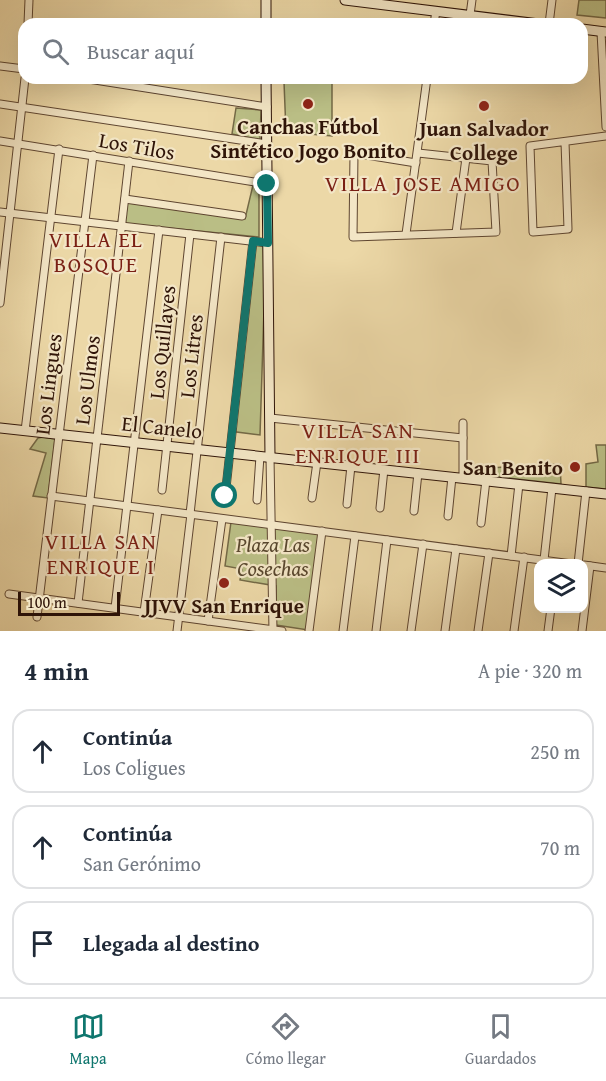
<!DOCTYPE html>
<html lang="es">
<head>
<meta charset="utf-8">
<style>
	body { margin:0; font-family:"Gentium Book Plus",serif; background:#f2f2f3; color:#1f2937 }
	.controls { position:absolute; right:18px; bottom:18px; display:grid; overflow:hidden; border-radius:12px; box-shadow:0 6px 24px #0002 }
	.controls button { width:54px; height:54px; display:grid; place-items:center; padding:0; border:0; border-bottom:2px solid #e0e1e3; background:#fff; color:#1f2937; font:30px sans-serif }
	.scale { position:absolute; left:18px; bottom:15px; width:102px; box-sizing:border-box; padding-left:6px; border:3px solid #2f1408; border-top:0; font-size:16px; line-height:21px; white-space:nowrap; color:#2f1408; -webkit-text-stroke:4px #f3e6c6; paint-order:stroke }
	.stop { position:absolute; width:18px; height:18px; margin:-14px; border:4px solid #0f766e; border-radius:50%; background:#fff }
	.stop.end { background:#0f766e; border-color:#fff; box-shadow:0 2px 6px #0008 }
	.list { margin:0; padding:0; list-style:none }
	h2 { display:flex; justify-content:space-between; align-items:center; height:78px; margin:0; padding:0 24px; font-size:26px }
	h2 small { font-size:20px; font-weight:400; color:#747a83 }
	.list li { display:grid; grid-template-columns:39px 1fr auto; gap:18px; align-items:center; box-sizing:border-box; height:84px; margin:0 12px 12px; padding:0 12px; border:2px solid #e0e1e3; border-radius:18px }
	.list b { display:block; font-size:22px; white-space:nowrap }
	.list p { margin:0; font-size:20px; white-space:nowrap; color:#747a83 }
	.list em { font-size:20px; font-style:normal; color:#747a83 }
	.icon { flex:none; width:33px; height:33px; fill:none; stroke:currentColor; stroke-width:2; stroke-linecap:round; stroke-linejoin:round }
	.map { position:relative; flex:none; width:606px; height:631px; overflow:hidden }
	.search { position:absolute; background:#fff; box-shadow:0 6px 24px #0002; left:18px; right:18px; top:18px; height:66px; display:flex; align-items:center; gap:15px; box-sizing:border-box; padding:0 21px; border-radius:18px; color:#747a83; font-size:22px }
	.sheet { height:366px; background:#fff }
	nav { display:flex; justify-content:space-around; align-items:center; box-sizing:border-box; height:84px; border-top:2px solid #e0e1e3; background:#fff; font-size:16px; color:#747a83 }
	nav a { display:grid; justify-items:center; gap:3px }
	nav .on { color:#0f766e }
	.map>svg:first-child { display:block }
	.green { fill:#babe85; stroke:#746946; stroke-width:1.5 }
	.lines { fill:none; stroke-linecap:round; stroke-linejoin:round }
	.street-casing { stroke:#5e4530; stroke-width:9 }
	.secondary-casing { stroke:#2f1408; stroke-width:11 }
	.street { stroke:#f3e6c6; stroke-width:7 }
	.secondary { stroke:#f3e6c6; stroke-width:9 }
	.route { stroke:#0f766e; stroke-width:8 }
	.poi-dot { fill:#8f2418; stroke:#f3e6c6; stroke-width:2 }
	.labels { text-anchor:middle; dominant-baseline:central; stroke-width:4.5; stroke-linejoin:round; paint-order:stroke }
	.poi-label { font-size:21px; font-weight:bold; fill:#2f1408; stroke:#f3e6c6 }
	.street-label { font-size:21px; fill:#2f1408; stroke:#f3e6c6 }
	.park-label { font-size:21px; font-style:italic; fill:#59472e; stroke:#f3e6c6 }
	.neighbourhood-label { font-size:22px; letter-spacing:1.5px; fill:#7a1f14; stroke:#f3e6c6 }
</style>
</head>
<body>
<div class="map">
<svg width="606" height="631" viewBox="0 0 606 631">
	<rect width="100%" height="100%" fill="#ecd8a7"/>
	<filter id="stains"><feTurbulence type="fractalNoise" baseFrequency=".00333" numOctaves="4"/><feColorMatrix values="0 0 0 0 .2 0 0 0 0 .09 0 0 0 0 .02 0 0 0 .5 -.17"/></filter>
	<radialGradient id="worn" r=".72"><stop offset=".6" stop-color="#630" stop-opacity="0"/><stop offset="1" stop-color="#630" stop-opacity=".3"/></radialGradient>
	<!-- green -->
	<g class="green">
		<polygon points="579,0 606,0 606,18 577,15"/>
		<polygon points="332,81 332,136 286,132 284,82"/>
		<polygon points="236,108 261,110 260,140 232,134"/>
		<polygon points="253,185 259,186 259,237 118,223 122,200 245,219"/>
		<polygon points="251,244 266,246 260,435 229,431"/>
		<polygon points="43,437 55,439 48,498 33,496 46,453 30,449 38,438"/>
		<polygon points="596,445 606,445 606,489 586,487 586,464 598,462"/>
		<polygon points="560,464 561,484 473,474 489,473 489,468"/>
		<polygon points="231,522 319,534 308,630 276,625 276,586 240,580 242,569 225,566"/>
	</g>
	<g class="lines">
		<!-- street casing -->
		<g class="street-casing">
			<g id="street">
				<polyline points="470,15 472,0"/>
				<polyline points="28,24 29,0"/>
				<polyline points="434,24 436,11"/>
				<polyline points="549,24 552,0"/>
				<polyline points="601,32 606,127"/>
				<polyline points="0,66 24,69"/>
				<polyline points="82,78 267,107"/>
				<polyline points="0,104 267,144"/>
				<polyline points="0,141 267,184"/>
				<polyline points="565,142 568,229 533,232 530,146 606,136"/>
				<polyline points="416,163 354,153 353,237 496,232 492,161 418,153"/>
				<polyline points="125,199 242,216"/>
				<polyline points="0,212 268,243"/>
				<polyline points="456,233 466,158"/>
				<polyline points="406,234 427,78"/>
				<polyline points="0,303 25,78"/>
				<polyline points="270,418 463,438"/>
				<polyline points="463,423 463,478"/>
				<polyline points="25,431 59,149"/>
				<polyline points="270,457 273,631"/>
				<polyline points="162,490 190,234"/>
				<polyline points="51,496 572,564"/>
				<polyline points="225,497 253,241"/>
				<polyline points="312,498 317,462"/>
				<polyline points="257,500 260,456"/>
				<polyline points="347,504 351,466"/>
				<polyline points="380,508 384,469"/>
				<polyline points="414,511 418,473"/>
				<polyline points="190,514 221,237"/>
				<polyline points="448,516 452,477"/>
				<polyline points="481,523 486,480"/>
				<polyline points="511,556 519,484"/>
				<polyline points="544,560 552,488"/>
				<polyline points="578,564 586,491"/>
				<polyline points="584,565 606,568"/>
				<polyline points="9,594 282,631"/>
				<polyline points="78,603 129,161"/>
				<polyline points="115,608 159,230"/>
				<polyline points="144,612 158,510"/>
				<polyline points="37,617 93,155"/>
				<polyline points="208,621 222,519"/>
				<polyline points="177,631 191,514"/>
				<polyline points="309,631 322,531"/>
				<polyline points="343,631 355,536"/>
				<polyline points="376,631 387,540"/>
				<polyline points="411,631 423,544"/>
				<polyline points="445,631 456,549"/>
				<polyline points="478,631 489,553"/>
				<polyline points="514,631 524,557"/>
				<polyline points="548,631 551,608"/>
				<polyline points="582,631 590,566"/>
			</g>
		</g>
		<!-- secondary casing -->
		<g class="secondary-casing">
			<g id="secondary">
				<polyline points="266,0 266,24"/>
				<polyline points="345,0 539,24"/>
				<polyline points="582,29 606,32"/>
				<polyline points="266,78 270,457"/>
				<polyline points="0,428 606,494"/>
			</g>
		</g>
		<!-- street -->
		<use href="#street" class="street"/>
		<!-- secondary -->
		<use href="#secondary" class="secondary"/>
	</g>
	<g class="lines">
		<!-- route -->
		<polyline class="route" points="225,496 253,241 268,243 267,184"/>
	</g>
	<!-- markers -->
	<g class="poi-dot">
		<circle cx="308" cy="104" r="6"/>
		<circle cx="484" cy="106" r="6"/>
		<circle cx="575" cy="467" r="6"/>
		<circle cx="224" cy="583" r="6"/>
	</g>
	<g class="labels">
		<!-- poi labels -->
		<g class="poi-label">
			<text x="308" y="126">Canchas Fútbol<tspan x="308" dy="24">Sintético Jogo Bonito</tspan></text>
			<text x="484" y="128">Juan Salvador<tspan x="484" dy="24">College</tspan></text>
			<text x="563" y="467" text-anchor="end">San Benito</text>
			<text x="224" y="605">JJVV San Enrique</text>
		</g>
		<!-- street labels -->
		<g class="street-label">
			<text transform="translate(137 146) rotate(10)">Los Tilos</text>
			<text transform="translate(162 342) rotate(-84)">Los Quillayes</text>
			<text transform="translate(191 356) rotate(-84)">Los Litres</text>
			<text transform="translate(87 380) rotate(-83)">Los Ulmos</text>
			<text transform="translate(48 384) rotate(-83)">Los Lingues</text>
			<text transform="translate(162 427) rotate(6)">El Canelo</text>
		</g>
		<!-- park labels -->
		<g class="park-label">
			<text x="273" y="544">Plaza Las<tspan x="273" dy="24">Cosechas</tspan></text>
		</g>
		<!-- neighbourhood labels -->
		<g class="neighbourhood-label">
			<text x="423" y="183">VILLA JOSE AMIGO</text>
			<text x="96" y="239">VILLA EL<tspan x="96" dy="25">BOSQUE</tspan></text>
			<text x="358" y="430">VILLA SAN<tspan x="358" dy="25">ENRIQUE III</tspan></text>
			<text x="101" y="541">VILLA SAN<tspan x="101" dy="25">ENRIQUE I</tspan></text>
		</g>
	</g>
	<rect width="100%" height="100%" filter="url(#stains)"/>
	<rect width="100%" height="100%" fill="url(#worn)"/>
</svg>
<div class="controls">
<button><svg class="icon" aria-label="layers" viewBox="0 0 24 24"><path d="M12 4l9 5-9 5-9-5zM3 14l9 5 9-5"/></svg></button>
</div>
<div class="scale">100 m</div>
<div class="stop" style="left:225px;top:496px"></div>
<div class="stop end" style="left:267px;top:184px"></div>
<div class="search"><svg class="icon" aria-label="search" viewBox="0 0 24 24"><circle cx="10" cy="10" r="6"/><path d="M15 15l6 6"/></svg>Buscar aquí</div>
</div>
<section class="sheet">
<h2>4 min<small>A pie · 320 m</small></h2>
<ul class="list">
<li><svg class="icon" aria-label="ahead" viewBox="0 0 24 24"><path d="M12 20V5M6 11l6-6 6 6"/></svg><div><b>Continúa</b><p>Los Coligues</p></div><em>250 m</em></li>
<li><svg class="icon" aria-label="ahead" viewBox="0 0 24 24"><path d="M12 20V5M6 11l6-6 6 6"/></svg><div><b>Continúa</b><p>San Gerónimo</p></div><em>70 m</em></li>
<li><svg class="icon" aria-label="arrive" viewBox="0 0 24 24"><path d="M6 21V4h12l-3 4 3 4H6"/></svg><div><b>Llegada al destino</b></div></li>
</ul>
</section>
<nav>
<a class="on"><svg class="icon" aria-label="map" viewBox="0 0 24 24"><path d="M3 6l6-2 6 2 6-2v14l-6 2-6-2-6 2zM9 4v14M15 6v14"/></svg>Mapa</a>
<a><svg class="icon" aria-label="directions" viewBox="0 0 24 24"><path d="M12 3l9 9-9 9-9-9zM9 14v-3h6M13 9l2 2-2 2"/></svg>Cómo llegar</a>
<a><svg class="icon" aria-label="saved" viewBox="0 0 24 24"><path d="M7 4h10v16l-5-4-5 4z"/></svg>Guardados</a>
</nav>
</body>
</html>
